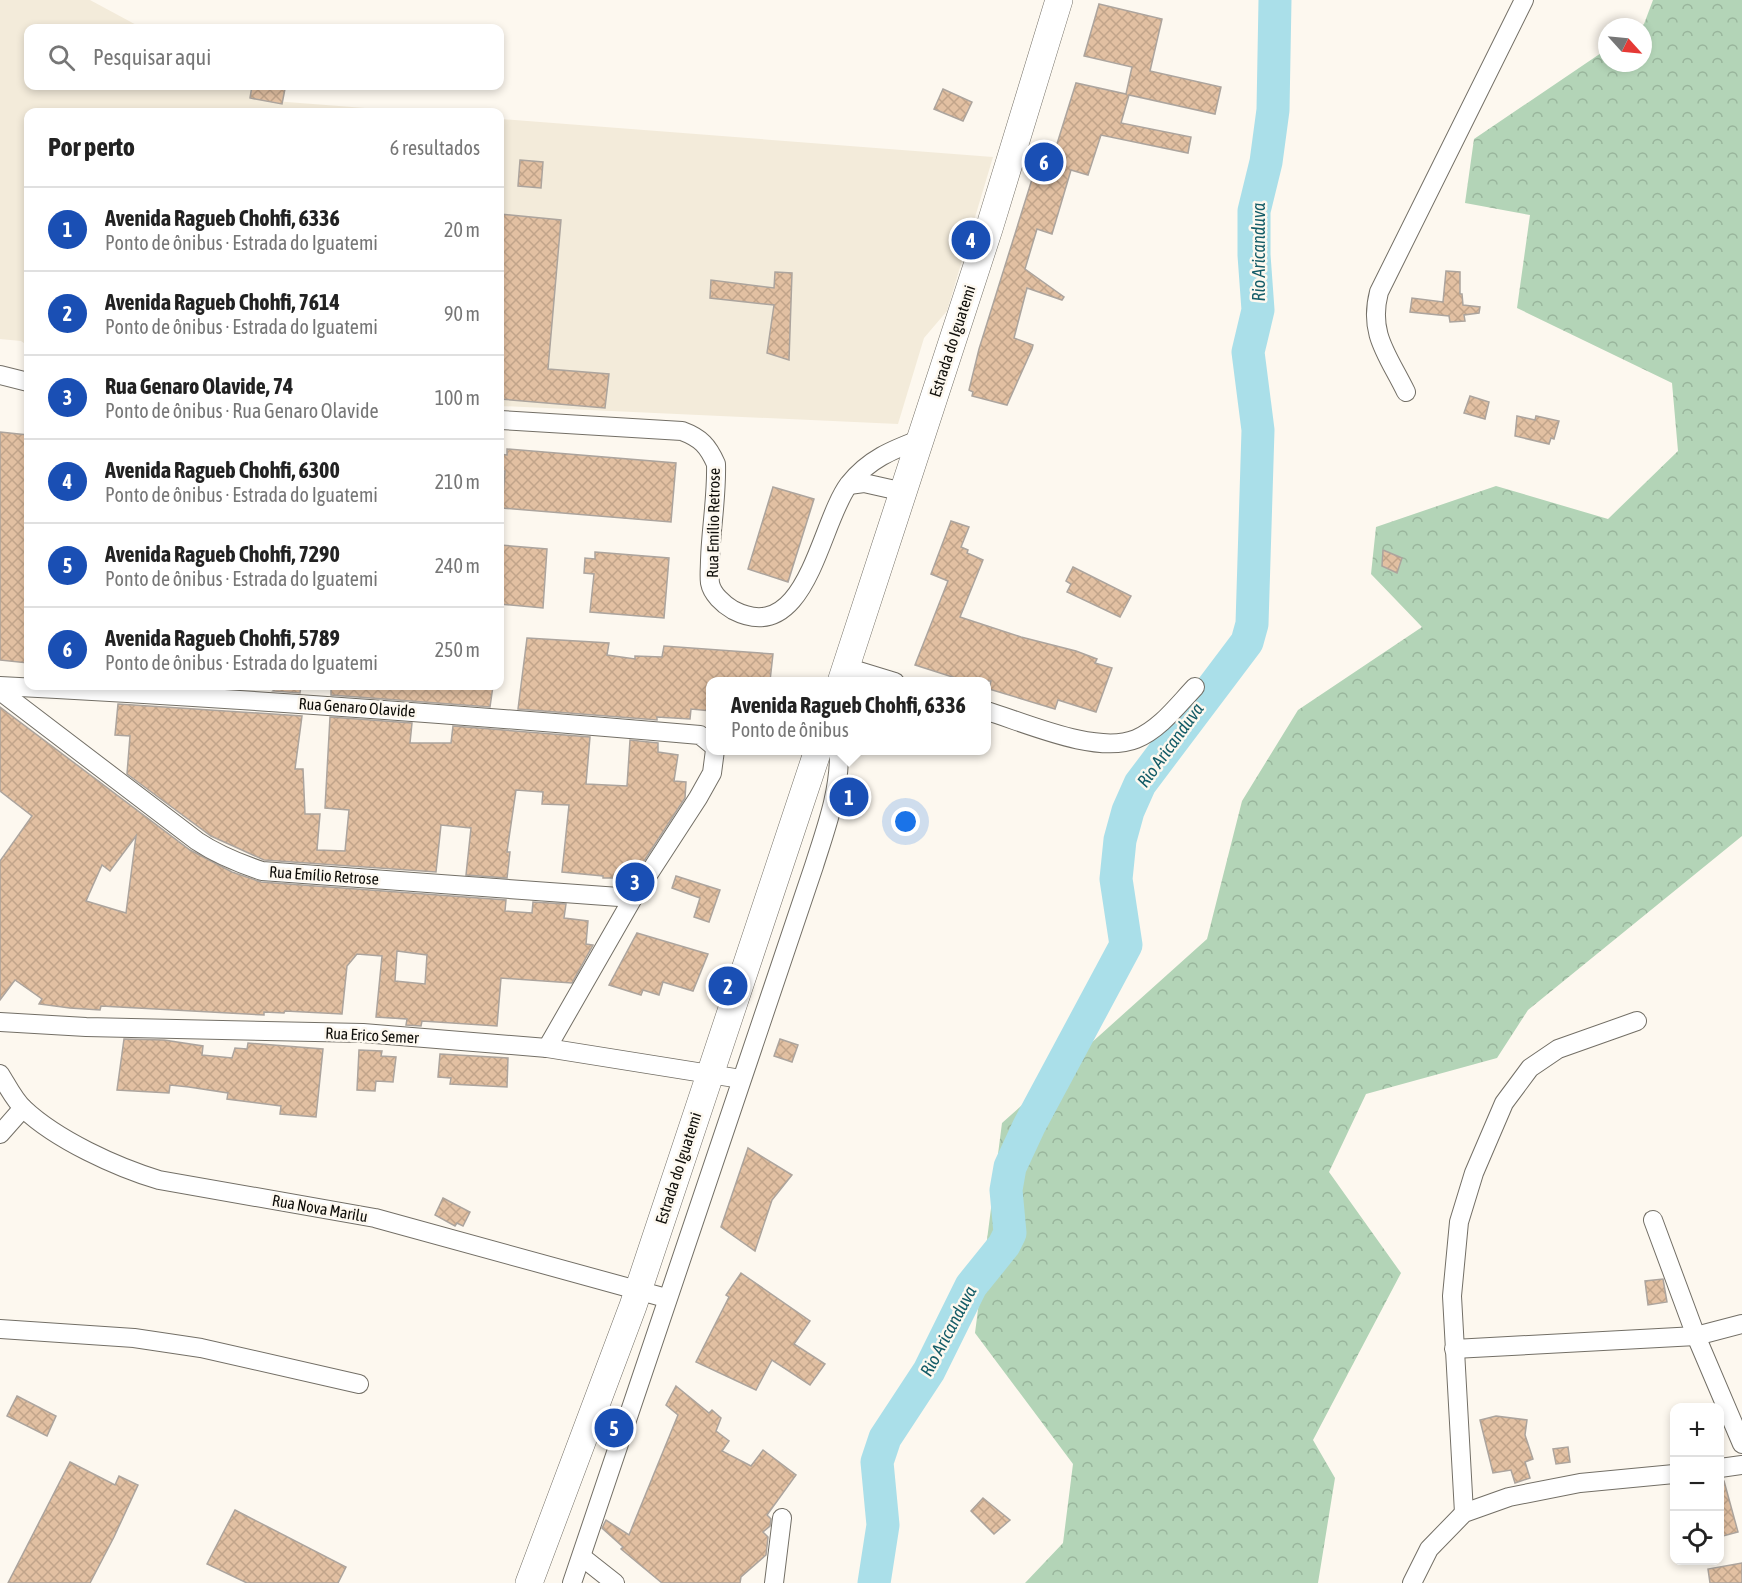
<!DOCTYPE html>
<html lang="pt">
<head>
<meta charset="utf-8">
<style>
	body { margin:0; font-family:"Asap Condensed",sans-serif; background:#f6f6f6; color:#222 }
	.controls { position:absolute; right:18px; bottom:18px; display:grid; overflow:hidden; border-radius:12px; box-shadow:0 3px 9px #0003 }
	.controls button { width:54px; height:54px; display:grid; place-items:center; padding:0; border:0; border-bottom:2px solid #e0e0e0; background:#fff; color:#222; font:30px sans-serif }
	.compass { position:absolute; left:1598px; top:18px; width:54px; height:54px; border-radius:50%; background:#fff; box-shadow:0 3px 9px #0003; rotate:117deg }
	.you { position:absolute; left:906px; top:822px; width:21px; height:21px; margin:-15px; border:4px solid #fff; border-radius:50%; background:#1a73e8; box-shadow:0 0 0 9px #1a73e833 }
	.badge { display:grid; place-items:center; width:39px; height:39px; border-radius:50%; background:#d93025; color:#fff; font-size:20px; font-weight:700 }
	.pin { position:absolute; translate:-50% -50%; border:3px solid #fff; box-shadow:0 2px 6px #0006 }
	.popup { position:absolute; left:706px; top:677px; width:285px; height:78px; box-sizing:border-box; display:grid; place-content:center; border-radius:12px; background:#fff; filter:drop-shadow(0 2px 4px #0005); font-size:20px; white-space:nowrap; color:#767676 }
	.popup b { font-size:22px; color:#222 }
	.popup::after { content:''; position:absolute; left:50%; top:100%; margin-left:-12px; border:12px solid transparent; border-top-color:#fff }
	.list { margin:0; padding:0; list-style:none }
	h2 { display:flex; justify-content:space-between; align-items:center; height:78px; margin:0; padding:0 24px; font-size:26px }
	h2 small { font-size:20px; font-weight:400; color:#767676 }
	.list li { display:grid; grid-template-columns:39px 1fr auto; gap:18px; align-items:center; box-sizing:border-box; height:84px; padding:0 24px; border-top:2px solid #e0e0e0 }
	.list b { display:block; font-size:22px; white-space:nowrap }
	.list p { margin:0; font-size:20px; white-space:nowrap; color:#767676 }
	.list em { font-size:20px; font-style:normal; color:#767676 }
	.icon { flex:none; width:33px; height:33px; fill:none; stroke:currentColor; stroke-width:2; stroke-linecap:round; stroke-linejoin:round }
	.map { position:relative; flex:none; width:1742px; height:1583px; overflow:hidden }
	.search { position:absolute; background:#fff; box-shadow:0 3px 9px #0003; left:24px; top:24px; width:480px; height:66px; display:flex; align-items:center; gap:15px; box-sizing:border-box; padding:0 21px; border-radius:12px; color:#767676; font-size:22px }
	.panel { position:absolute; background:#fff; box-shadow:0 3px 9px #0003; left:24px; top:108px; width:480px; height:582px; border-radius:12px }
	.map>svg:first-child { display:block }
	.built { fill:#f3ebda }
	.forest { fill:url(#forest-crowns) }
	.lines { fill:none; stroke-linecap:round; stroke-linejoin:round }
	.river { stroke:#aadfe9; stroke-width:33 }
	.building { fill:url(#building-cross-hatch); stroke:#aca49d; stroke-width:1.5; fill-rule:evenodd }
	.street-casing { stroke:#736f66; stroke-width:20 }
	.primary-casing { stroke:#736f66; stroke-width:28 }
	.street { stroke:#fff; stroke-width:18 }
	.primary { stroke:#fff; stroke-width:27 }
	.labels { text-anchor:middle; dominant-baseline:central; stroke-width:5; stroke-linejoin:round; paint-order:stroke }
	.street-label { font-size:16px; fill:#0e0d09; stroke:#fdf8ef }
	.water-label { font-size:18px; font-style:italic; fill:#145c67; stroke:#fdf8ef }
</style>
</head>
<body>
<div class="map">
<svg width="1742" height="1583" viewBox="0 0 1742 1583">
	<defs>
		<pattern id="forest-crowns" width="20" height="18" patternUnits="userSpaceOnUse" patternTransform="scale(1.5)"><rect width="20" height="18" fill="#b3d4b7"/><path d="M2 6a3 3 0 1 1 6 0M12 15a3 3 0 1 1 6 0" fill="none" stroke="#99b59c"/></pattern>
		<pattern id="building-cross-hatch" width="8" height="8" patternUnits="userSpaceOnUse" patternTransform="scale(1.5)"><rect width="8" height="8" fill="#e2c0a2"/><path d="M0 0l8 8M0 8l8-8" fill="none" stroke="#c1a48a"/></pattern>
	</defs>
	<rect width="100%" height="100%" fill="#fdf8ef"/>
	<!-- built -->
	<g class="built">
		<polygon points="0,0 90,0 142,28 28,28 28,86 245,86 274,101 417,112 28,112 28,346 21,341 0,339"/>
		<polygon points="500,119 993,157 947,311 924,338 898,424 500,406"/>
	</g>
	<!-- forest -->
	<polygon class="forest" points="1653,0 1742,0 1742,836 1528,1010 1497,1058 1366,1094 1329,1172 1401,1273 1313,1440 1335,1478 1318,1583 1025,1583 1063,1543 1073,1464 975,1333 1002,1123 1207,939 1242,801 1298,710 1422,627 1371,574 1376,527 1496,486 1608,519 1678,451 1672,383 1517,308 1530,215 1465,203 1474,139 1607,49 1607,63 1643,63 1643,27 1640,27 1644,24"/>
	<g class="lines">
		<!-- river -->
		<polyline class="river" points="874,1583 883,1525 877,1462 885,1438 929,1371 971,1286 1004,1245 1010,1233 1006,1190 1010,1167 1029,1126 1126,945 1116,879 1120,840 1128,811 1140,784 1247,642 1252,624 1258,430 1248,352 1258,310 1254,255 1254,211 1266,162 1273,110 1275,0"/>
	</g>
	<!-- building -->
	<g class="building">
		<polygon points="1099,4 1162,19 1150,71 1221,87 1215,114 1129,95 1121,123 1191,137 1188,153 1101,135 1088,175 1071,170 1052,234 1037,229 1025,269 1064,297 1062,300 1027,288 1014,338 1033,345 1032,349 1007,405 972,396 973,392 969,390 979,349 1034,173 1047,176 1076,83 1126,94 1132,67 1084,56"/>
		<polygon points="252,86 285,89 282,104 250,98"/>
		<polygon points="943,89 972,102 963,121 934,109"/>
		<polygon points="520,160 543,162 541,188 518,186"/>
		<polygon points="500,214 561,220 548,369 609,374 605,408 500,399"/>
		<polygon points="1446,271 1460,272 1460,294 1462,294 1463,305 1480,307 1479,313 1464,315 1465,321 1450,322 1449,316 1410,312 1412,298 1443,302"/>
		<polygon points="775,272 792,273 789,360 767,353 774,305 710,298 711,280 774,288"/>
		<polygon points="1470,396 1489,402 1485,419 1464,413"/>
		<polygon points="1517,416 1535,420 1536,416 1559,421 1554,439 1551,438 1549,444 1515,436"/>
		<polygon points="0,432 28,435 28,663 0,660"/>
		<polygon points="507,449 676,463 671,522 502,508 505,471 500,471 500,454 507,455"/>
		<polygon points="773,487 814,499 788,582 748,569"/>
		<polygon points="951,521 969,527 961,547 968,550 967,553 983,560 960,617 1021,637 1076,651 1097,659 1095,663 1112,668 1096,712 1058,700 1055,709 989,689 991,681 965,681 915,665 948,581 931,574"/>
		<polygon points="500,545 547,549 543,608 500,604"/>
		<polygon points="1383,550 1402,558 1397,573 1382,566"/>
		<polygon points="595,552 669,558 664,618 590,612 594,574 584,573 585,558 595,559"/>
		<polygon points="1073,567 1131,596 1120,617 1067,592 1071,584 1066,581"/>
		<polygon points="527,638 609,643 607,655 635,659 635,656 662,657 664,646 773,654 770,681 711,681 711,711 691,709 690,719 657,717 657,720 518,709"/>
		<polygon points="279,686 301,686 300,693 273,691"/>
		<polygon points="331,686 493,686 490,707 331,695"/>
		<polygon points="118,704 302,716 295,769 303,769 305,814 320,814 317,850 345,851 349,810 325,808 330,717 412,723 410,743 451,743 453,726 590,737 586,784 627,786 630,740 658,743 658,752 678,755 674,781 686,782 685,798 633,878 603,878 603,876 562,872 569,805 542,804 543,792 516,790 507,852 510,852 507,878 466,875 471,828 441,825 436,872 264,860 211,836 127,774 130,736 115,735"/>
		<path d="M0 707 190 850 232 872 261 882 506 900 505 911 532 913 533 902 566 904 564 918 588 921 586 944 593 945 572 983 501 978 497 1026 422 1021 421 1026 406 1025 407 1019 376 1017 382 956 357 954 347 966 342 1014 285 1011 284 1013 264 1012V1015L101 1006 100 1010 70 1008 39 1004 42 999 15 980 0 1000V861L32 816 0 791ZM136 836 126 913 86 901 102 865 110 871ZM397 951 427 955 425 984 395 981Z"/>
		<polygon points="676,876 720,890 709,922 694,917 700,898 672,888"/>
		<polygon points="637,933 708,954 693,991 663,982 659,995 643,990 641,995 609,985"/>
		<polygon points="124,1039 164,1040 203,1046 202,1055 232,1058 235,1048 247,1049 248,1043 323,1049 316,1117 280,1114 281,1106 227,1099 228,1093 189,1087 170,1085 169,1093 117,1090"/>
		<polygon points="780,1039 798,1045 792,1062 774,1056"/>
		<polygon points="359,1050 382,1051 381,1056 396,1057 393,1082 376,1081 375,1091 357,1090"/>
		<polygon points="440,1054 508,1058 507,1087 450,1084 451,1078 438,1077"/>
		<polygon points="748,1148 792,1175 772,1200 755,1251 721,1227"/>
		<polygon points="443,1198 470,1212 463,1226 457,1223 455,1226 435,1215"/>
		<polygon points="741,1273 810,1321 794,1344 825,1364 810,1385 772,1360 756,1390 696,1362 729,1297 726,1295"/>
		<polygon points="1663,1279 1667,1302 1648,1305 1645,1281"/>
		<polygon points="676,1386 709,1413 712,1410 721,1418 716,1431 729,1441 722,1451 751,1466 763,1450 796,1475 767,1515 771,1519 770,1526 763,1532 768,1537 766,1555 741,1577 740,1583 662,1583 621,1549 623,1547 602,1528 606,1520 629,1535 678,1415 666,1405"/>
		<polygon points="17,1396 56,1416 47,1436 7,1416"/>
		<polygon points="1496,1416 1527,1420 1525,1435 1533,1459 1525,1462 1530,1478 1515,1483 1511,1470 1493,1473 1480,1420"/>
		<polygon points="1568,1447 1570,1462 1556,1464 1553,1449"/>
		<polygon points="70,1462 115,1485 119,1476 138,1485 114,1537 90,1583 8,1583"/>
		<polygon points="1724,1481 1738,1532 1719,1537 1719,1482"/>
		<polygon points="983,1498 1010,1520 994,1534 971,1511"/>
		<polygon points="235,1510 346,1567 338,1583 247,1583 207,1564"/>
		<polygon points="1742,1563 1742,1583 1710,1583 1708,1569"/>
	</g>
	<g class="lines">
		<!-- street casing -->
		<g class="street-casing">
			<g id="street">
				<polyline points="0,375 28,382"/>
				<path d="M1406 392C1388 355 1368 334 1379 292L1524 0"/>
				<path d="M500 420 682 431C701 438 708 446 716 464 717 496 711 528 710 560 710 567 709 576 710 583 712 594 723 604 733 610 807 648 819 524 849 484 869 459 892 450 921 439"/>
				<polyline points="849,485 864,483 904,492"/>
				<polyline points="846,667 895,682"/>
				<path d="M0 686C234 698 467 715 700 735L711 744"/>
				<path d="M0 691 197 841C218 855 238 863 262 871L633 898"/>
				<path d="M987 711C1026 723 1097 755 1136 739 1160 729 1177 706 1195 687"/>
				<polyline points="0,1022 86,1027 363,1033 547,1048 741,1079"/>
				<polyline points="547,1048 633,898 698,798 712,773 715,750"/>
				<path d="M0 1074C7 1085 14 1100 24 1109 57 1140 116 1167 159 1180L375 1218 666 1298"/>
				<polyline points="0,1134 23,1108"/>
				<polyline points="1653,1220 1696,1336 1742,1444"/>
				<polyline points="0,1329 134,1338 201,1348 359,1384"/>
				<polyline points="1454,1349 1696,1336 1742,1324"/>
				<polyline points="1720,1468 1742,1465"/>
				<polyline points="1464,1513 1452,1296 1459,1222 1474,1173 1504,1103 1530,1068 1558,1049 1637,1021"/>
				<polyline points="582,1557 615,1583"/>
				<path d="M572 1583 814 866C826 828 840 791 839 750"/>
				<polyline points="774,1583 782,1518"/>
				<polyline points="1412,1583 1429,1549 1464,1513 1509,1497 1580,1483 1674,1474"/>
			</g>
		</g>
		<!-- primary casing -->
		<g class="primary-casing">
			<g id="primary">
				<polyline points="841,682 989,229 1059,0"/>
				<polyline points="529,1583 633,1306 818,750"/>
			</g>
		</g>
		<!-- street -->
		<use href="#street" class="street"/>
		<!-- primary -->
		<use href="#primary" class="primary"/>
	</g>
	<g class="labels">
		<!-- street labels -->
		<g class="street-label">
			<text transform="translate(952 341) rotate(-72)">Estrada do Iguatemi</text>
			<text transform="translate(713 523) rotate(-89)">Rua Emílio Retrose</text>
			<text transform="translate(357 707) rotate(4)">Rua Genaro Olavide</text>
			<text transform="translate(324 875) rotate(4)">Rua Emílio Retrose</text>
			<text transform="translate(372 1035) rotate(3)">Rua Erico Semer</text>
			<text transform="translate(678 1168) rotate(-72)">Estrada do Iguatemi</text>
			<text transform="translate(320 1208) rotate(10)">Rua Nova Marilu</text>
		</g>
		<!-- water labels -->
		<g class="water-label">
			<text transform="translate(1258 252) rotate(-90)">Rio Aricanduva</text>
			<text transform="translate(1170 745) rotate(-54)">Rio Aricanduva</text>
			<text transform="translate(948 1331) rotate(-62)">Rio Aricanduva</text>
		</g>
	</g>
</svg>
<div class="controls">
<button>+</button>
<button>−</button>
<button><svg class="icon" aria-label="locate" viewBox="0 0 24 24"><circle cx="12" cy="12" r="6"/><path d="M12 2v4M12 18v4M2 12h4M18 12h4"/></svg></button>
</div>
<svg class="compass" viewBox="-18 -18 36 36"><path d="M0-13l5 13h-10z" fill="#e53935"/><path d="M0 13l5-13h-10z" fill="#767676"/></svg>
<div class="you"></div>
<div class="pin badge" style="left:849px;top:797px;background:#1a4fb4">1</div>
<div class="popup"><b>Avenida Ragueb Chohfi, 6336</b>Ponto de ônibus</div>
<div class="pin badge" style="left:728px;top:986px;background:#1a4fb4">2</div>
<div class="pin badge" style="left:635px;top:882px;background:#1a4fb4">3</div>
<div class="pin badge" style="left:971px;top:240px;background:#1a4fb4">4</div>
<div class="pin badge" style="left:614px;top:1428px;background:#1a4fb4">5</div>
<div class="pin badge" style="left:1044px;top:162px;background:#1a4fb4">6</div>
<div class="search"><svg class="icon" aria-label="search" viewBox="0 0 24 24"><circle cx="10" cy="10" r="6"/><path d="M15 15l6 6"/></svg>Pesquisar aqui</div>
<section class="panel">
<h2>Por perto<small>6 resultados</small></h2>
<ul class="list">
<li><span class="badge" style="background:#1a4fb4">1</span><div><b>Avenida Ragueb Chohfi, 6336</b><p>Ponto de ônibus · Estrada do Iguatemi</p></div><em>20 m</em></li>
<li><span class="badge" style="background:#1a4fb4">2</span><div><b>Avenida Ragueb Chohfi, 7614</b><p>Ponto de ônibus · Estrada do Iguatemi</p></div><em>90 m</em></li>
<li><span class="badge" style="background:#1a4fb4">3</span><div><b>Rua Genaro Olavide, 74</b><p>Ponto de ônibus · Rua Genaro Olavide</p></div><em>100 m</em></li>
<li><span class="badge" style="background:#1a4fb4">4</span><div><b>Avenida Ragueb Chohfi, 6300</b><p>Ponto de ônibus · Estrada do Iguatemi</p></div><em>210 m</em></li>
<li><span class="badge" style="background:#1a4fb4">5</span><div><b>Avenida Ragueb Chohfi, 7290</b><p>Ponto de ônibus · Estrada do Iguatemi</p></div><em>240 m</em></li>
<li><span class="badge" style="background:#1a4fb4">6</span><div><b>Avenida Ragueb Chohfi, 5789</b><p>Ponto de ônibus · Estrada do Iguatemi</p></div><em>250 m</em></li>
</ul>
</section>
</div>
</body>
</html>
